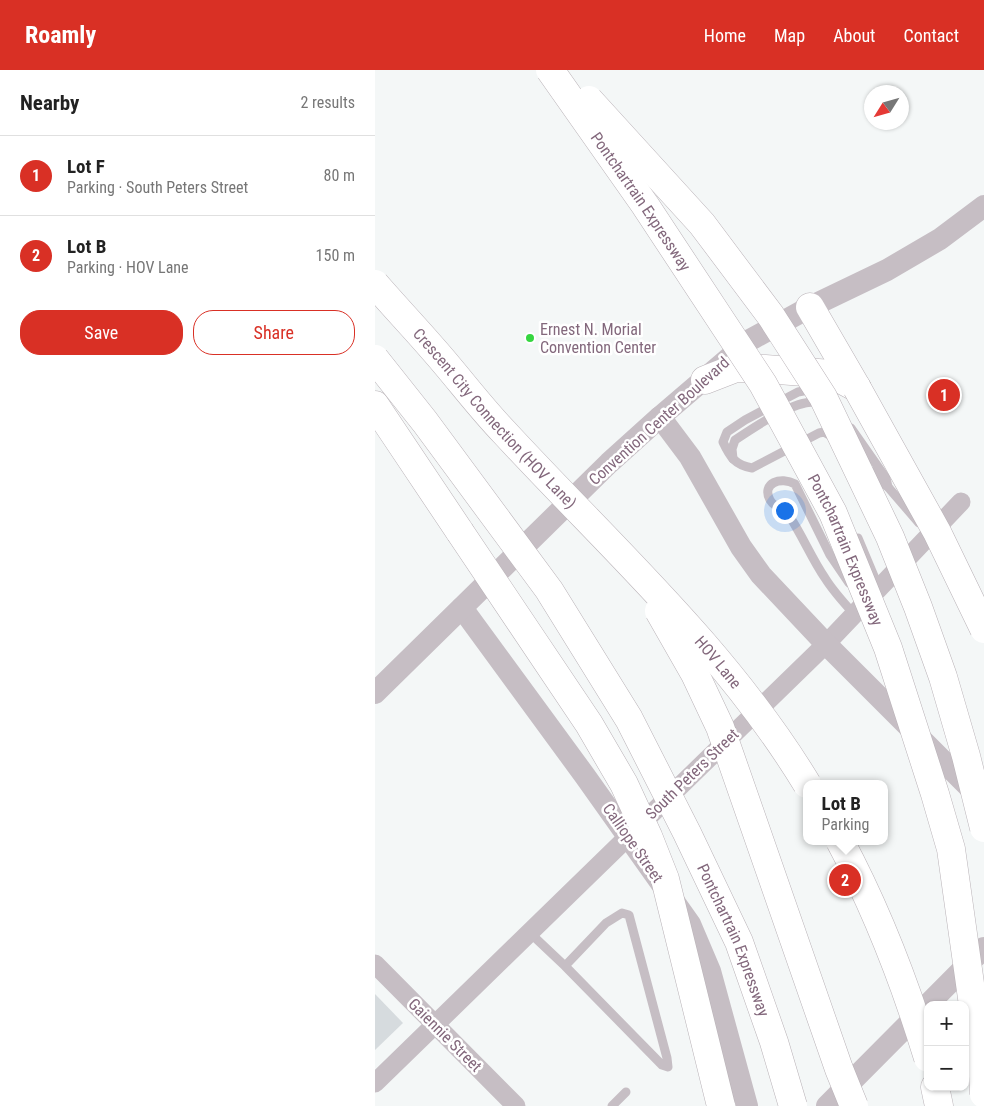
<!DOCTYPE html>
<html lang="en">
<head>
<meta charset="utf-8">
<style>
	body { margin:0; font-family:"Roboto Condensed",sans-serif; background:#f6f6f6; color:#222 }
	.controls { position:absolute; right:15px; bottom:15px; display:grid; overflow:hidden; border-radius:10px; box-shadow:0 1px 4px #0004 }
	.controls button { width:45px; height:45px; display:grid; place-items:center; padding:0; border:0; border-bottom:1px solid #e0e0e0; background:#fff; color:#222; font:25px sans-serif }
	.compass { position:absolute; left:489px; top:15px; width:45px; height:45px; border-radius:50%; background:#fff; box-shadow:0 1px 4px #0004; rotate:233deg }
	.you { position:absolute; left:409px; top:440px; width:18px; height:18px; margin:-12px; border:4px solid #fff; border-radius:50%; background:#1a73e8; box-shadow:0 0 0 8px #1a73e833 }
	.badge { display:grid; place-items:center; width:32px; height:32px; border-radius:50%; background:#d93025; color:#fff; font-size:16px; font-weight:700 }
	.pin { position:absolute; translate:-50% -50%; border:2px solid #fff; box-shadow:0 1px 5px #0006 }
	.popup { position:absolute; left:428px; top:710px; width:85px; height:65px; box-sizing:border-box; display:grid; place-content:center; border-radius:10px; background:#fff; filter:drop-shadow(0 1px 4px #0005); font-size:16px; white-space:nowrap; color:#767676 }
	.popup b { font-size:19px; color:#222 }
	.popup::after { content:''; position:absolute; left:50%; top:100%; margin-left:-10px; border:10px solid transparent; border-top-color:#fff }
	.list { margin:0; padding:0; list-style:none }
	h2 { display:flex; justify-content:space-between; align-items:center; height:65px; margin:0; padding:0 20px; font-size:21px }
	h2 small { font-size:16px; font-weight:400; color:#767676 }
	.list li { display:grid; grid-template-columns:32px 1fr auto; gap:15px; align-items:center; box-sizing:border-box; height:80px; padding:0 20px; border-top:1px solid #e0e0e0 }
	.list b { display:block; font-size:19px; white-space:nowrap }
	.list p { margin:0; font-size:16px; white-space:nowrap; color:#767676 }
	.list em { font-size:16px; font-style:normal; color:#767676 }
	.actions { display:flex; gap:10px; padding:15px 20px }
	.actions a { flex:1; padding:11px 0; border:1px solid #d93025; border-radius:20px; text-align:center; font-size:18px; color:#d93025 }
	.actions .main { background:#d93025; color:#fff }
	.map { position:relative; flex:none; width:609px; height:1036px; overflow:hidden }
	header { display:flex; align-items:center; gap:30px; box-sizing:border-box; height:70px; padding:0 25px; background:#d93025; color:#fff }
	header strong { font-size:24px }
	nav { display:flex; gap:28px; margin-inline-start:auto; font-size:18px }
	main { display:flex }
	aside { flex:1; background:#fff }
	.map>svg:first-child { display:block }
	.green { fill:#d6dbde }
	.lines { fill:none; stroke-linecap:round; stroke-linejoin:round }
	.motorway-casing { stroke:#b9b2b7; stroke-width:29 }
	.service { stroke:#c6bec4; stroke-width:9 }
	.minor { stroke:#c6bec4; stroke-width:19 }
	.tertiary { stroke:#c6bec4; stroke-width:22 }
	.motorway { stroke:#fff; stroke-width:28 }
	.motorway-bridge-casing { stroke:#b9b2b7; stroke-width:29; stroke-linecap:butt }
	.motorway-bridge { stroke:#fff; stroke-width:28 }
	.poi-dot { fill:#35d640; stroke:#fff; stroke-width:2 }
	.labels { text-anchor:middle; dominant-baseline:central; stroke-width:5; stroke-linejoin:round; paint-order:stroke }
	.street-label { font-size:16px; fill:#83687c; stroke:#fff }
	.poi-label { font-size:16px; fill:#83687c; stroke:#fff; text-anchor:start }
</style>
</head>
<body>
<header>
<strong>Roamly</strong>
<nav><a>Home</a><a>Map</a><a>About</a><a>Contact</a></nav>
</header>
<main>
<aside>
<h2>Nearby<small>2 results</small></h2>
<ul class="list">
<li><span class="badge">1</span><div><b>Lot F</b><p>Parking · South Peters Street</p></div><em>80 m</em></li>
<li><span class="badge">2</span><div><b>Lot B</b><p>Parking · HOV Lane</p></div><em>150 m</em></li>
</ul>
<div class="actions"><a class="main">Save</a><a>Share</a></div>
</aside>
<div class="map">
<svg width="609" height="1036" viewBox="0 0 609 1036">
	<rect width="100%" height="100%" fill="#f4f7f7"/>
	<!-- green -->
	<polygon class="green" points="0,924 28,953 0,980"/>
	<g class="lines">
		<!-- motorway casing -->
		<g class="motorway-casing">
			<g id="motorway">
				<polyline points="435,237 482,318"/>
				<polyline points="330,310 361,298 390,299 456,304 482,318"/>
				<polyline points="0,335 85,462"/>
				<polyline points="560,1017 564,1036"/>
			</g>
		</g>
		<!-- service -->
		<g class="service">
			<path d="M439 319 423 322 370 350 352 362 348 372C355 387 360 395 377 398L444 363 449 362 458 367"/>
			<polyline points="476,358 511,408 513,417"/>
			<path d="M358 389 357 379 360 370C378 358 424 326 445 333"/>
			<polyline points="496,401 502,409 513,417 544,453"/>
			<polyline points="483,468 504,518"/>
			<path d="M474 513 455 485 420 414C406 406 386 413 395 430 400 439 411 439 415 447 428 467 437 489 450 508 458 521 469 533 479 544"/>
			<polyline points="154,862 190,896 287,995 293,997 292,988 254,845 247,843 231,853 190,896"/>
			<polyline points="237,1036 251,1022"/>
		</g>
		<!-- minor -->
		<g class="minor">
			<polyline points="0,894 141,1036"/>
			<polyline points="0,1013 451,574 586,432"/>
		</g>
		<!-- tertiary -->
		<g class="tertiary">
			<polyline points="285,347 315,387 366,477 386,505 451,574 603,726"/>
			<polyline points="87,538 210,706 315,854 335,901 372,1036"/>
			<polyline points="0,623 234,393 285,347 375,270 435,237 512,200 565,169 609,136"/>
			<polyline points="452,1036 609,878"/>
		</g>
		<!-- motorway -->
		<use href="#motorway" class="motorway"/>
		<!-- motorway-bridge casing -->
		<g class="motorway-bridge-casing">
			<g id="motorway-bridge">
				<path id="s1" d="M175 0 270 135 388 314 458 443 513 578 560 724 576 779 608 1006 609 1024"/>
				<polyline points="214,30 327,154 396,246 448,327 515,467 543,537 568,607 591,686 609,758"/>
				<path id="s2" d="M0 214C19 236 39 257 58 279 82 306 104 336 129 362 235 477 350 579 432 714"/>
				<path id="s3" d="M0 289 50 352 174 520 254 649 312 763 364 872 399 972 418 1036"/>
				<polyline points="482,318 562,462 609,559"/>
				<polyline points="85,462 214,654 249,714 273,766 290,809 346,1036"/>
				<polyline points="284,541 320,604 345,657 464,999 479,1036"/>
				<path d="M465 771C502 840 530 913 553 988"/>
			</g>
		</g>
		<!-- motorway-bridge -->
		<use href="#motorway-bridge" class="motorway-bridge"/>
	</g>
	<!-- markers -->
	<circle class="poi-dot" cx="155" cy="268" r="5"/>
	<g class="labels">
		<!-- street labels -->
		<g class="street-label">
			<text stroke="none"><textPath href="#s1" startOffset="160">Pontchartrain Expressway</textPath></text>
			<text stroke="none"><textPath href="#s2" startOffset="180">Crescent City Connection (HOV Lane)</textPath></text>
			<text transform="translate(284 351) rotate(-42)">Convention Center Boulevard</text>
			<text stroke="none"><textPath href="#s1" startOffset="565">Pontchartrain Expressway</textPath></text>
			<text stroke="none"><textPath href="#s2" startOffset="511">HOV Lane</textPath></text>
			<text transform="translate(317 704) rotate(-44)">South Peters Street</text>
			<text transform="translate(258 773) rotate(55)">Calliope Street</text>
			<text stroke="none"><textPath href="#s3" startOffset="686">Pontchartrain Expressway</textPath></text>
			<text transform="translate(70 965) rotate(45)">Gaiennie Street</text>
		</g>
		<!-- poi labels -->
		<g class="poi-label">
			<text x="165" y="259">Ernest N. Morial<tspan x="165" dy="18">Convention Center</tspan></text>
		</g>
	</g>
</svg>
<div class="controls">
<button>+</button>
<button>−</button>
</div>
<svg class="compass" viewBox="-18 -18 36 36"><path d="M0-13l5 13h-10z" fill="#e53935"/><path d="M0 13l5-13h-10z" fill="#767676"/></svg>
<div class="you"></div>
<div class="pin badge" style="left:569px;top:325px">1</div>
<div class="pin badge" style="left:470px;top:810px">2</div>
<div class="popup"><b>Lot B</b>Parking</div>
</div>
</main>
</body>
</html>
